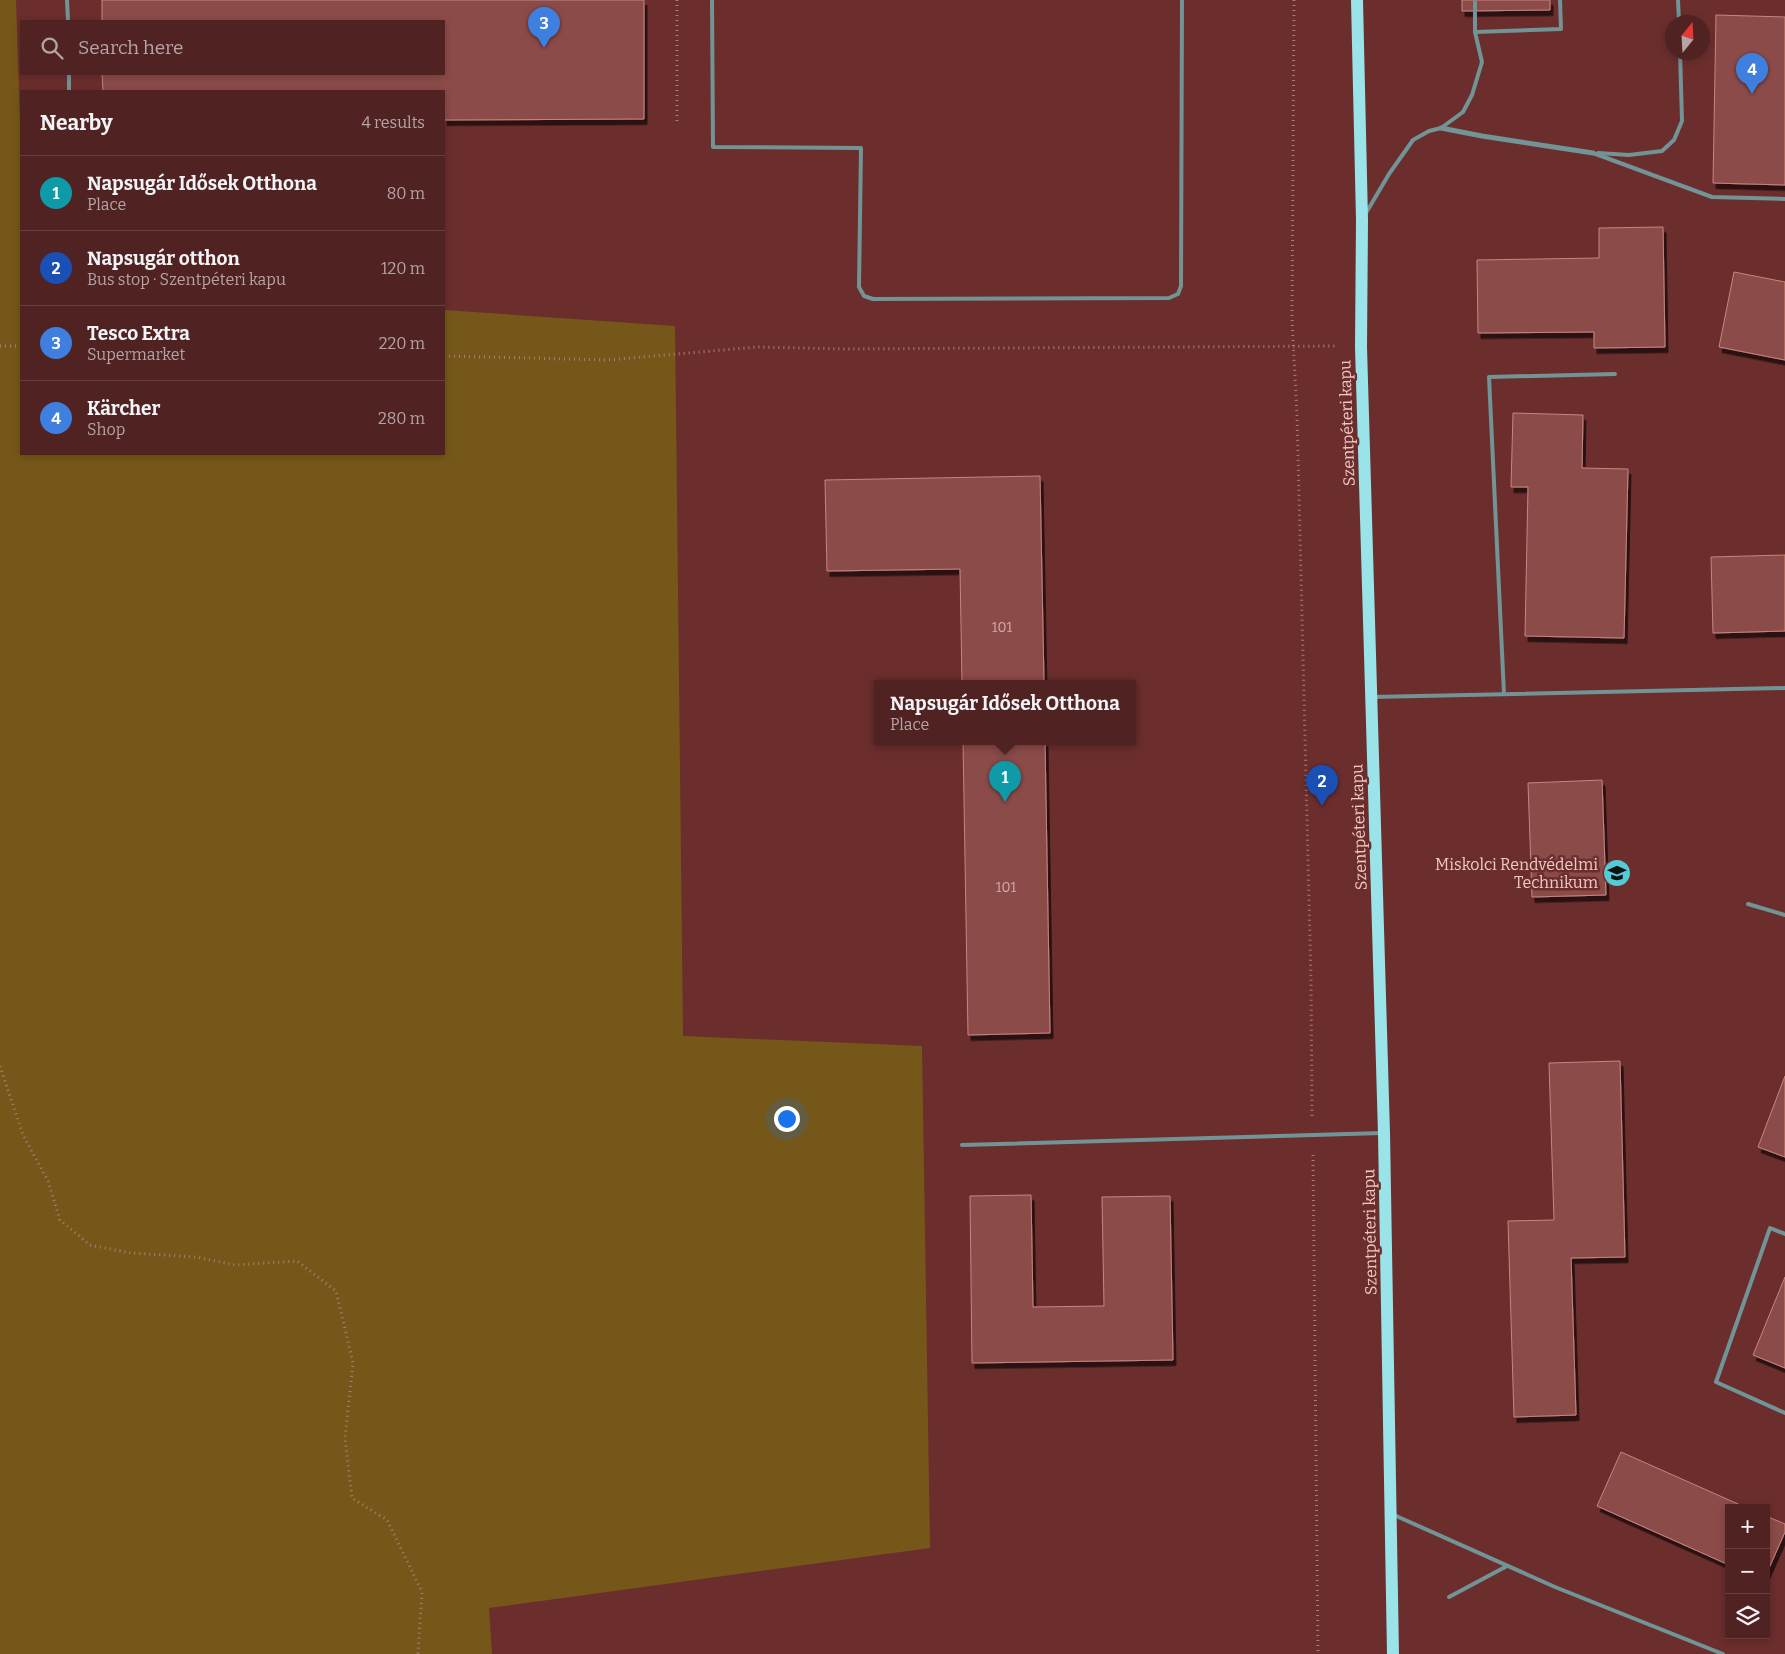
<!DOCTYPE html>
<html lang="en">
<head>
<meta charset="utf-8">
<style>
	body { margin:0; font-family:Bitter,serif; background:#562a2a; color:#f1f3f6 }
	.controls { position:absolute; right:15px; bottom:15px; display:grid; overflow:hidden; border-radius:0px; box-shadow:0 2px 8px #0003 }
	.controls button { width:45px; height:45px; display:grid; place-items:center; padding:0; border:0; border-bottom:1px solid #673f40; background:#502222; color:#f1f3f6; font:25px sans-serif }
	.compass { position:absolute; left:1665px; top:15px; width:45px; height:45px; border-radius:50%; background:#502222; box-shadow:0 2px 8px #0003; rotate:18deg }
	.you { position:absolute; left:786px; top:1118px; width:18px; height:18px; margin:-12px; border:4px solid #fff; border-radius:50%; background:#1a73e8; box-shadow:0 0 0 8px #1a73e833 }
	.badge { display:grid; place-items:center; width:32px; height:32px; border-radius:50%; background:#52ccd6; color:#fff; font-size:16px; font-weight:700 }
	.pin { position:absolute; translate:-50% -41px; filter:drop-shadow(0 1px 2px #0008) }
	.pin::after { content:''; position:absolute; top:26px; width:18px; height:15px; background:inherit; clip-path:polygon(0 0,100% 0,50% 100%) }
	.popup { position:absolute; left:874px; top:680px; width:262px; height:65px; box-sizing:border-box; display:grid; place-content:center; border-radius:0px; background:#502222; filter:drop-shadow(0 1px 4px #0005); font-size:16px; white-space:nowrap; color:#b4a4a5 }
	.popup b { font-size:19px; color:#f1f3f6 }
	.popup::after { content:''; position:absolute; left:50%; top:100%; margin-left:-10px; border:10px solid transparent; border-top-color:#502222 }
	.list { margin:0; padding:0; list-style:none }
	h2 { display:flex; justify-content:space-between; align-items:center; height:65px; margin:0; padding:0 20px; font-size:21px }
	h2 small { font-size:16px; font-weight:400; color:#b4a4a5 }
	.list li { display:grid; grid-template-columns:32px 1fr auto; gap:15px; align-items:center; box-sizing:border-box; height:75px; padding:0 20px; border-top:1px solid #673f40 }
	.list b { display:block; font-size:19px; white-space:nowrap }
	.list p { margin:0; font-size:16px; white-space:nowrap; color:#b4a4a5 }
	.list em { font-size:16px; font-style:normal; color:#b4a4a5 }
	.icon { flex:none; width:28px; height:28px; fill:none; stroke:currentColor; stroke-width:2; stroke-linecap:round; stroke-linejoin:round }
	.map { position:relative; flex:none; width:1785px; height:1654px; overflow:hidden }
	.search { position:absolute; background:#502222; box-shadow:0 2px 8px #0003; left:20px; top:20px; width:425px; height:55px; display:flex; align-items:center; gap:12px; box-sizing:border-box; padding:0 18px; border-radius:0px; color:#b4a4a5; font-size:19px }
	.panel { position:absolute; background:#502222; box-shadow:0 2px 8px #0003; left:20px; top:90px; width:425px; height:365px; border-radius:0px }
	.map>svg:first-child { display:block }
	.green { fill:#755819 }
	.building { fill:#8b4b49; stroke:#ca8481; filter:url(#shadow) }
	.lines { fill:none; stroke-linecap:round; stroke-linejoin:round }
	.path { stroke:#ad7c7a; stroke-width:3; stroke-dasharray:1 4; stroke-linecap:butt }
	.service { stroke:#719497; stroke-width:4 }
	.minor { stroke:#719497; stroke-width:5 }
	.primary { stroke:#99e3e9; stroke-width:12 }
	.labels { text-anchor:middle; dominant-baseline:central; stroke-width:5; stroke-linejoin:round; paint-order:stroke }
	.number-label { font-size:14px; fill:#d6aaa7 }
	.street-label { font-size:16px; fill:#efc9c6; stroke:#6b2e2d }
	.poi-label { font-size:16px; fill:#efc9c6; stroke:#6b2e2d; text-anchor:end }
</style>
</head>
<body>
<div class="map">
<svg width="1785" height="1654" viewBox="0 0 1785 1654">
	<defs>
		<filter id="shadow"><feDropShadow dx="3" dy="5.5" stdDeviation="0" flood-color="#0009"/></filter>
	</defs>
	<rect width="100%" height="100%" fill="#6b2e2d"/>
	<!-- green -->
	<polygon class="green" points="0,0 16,0 21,149 21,454 444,454 444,310 675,326 683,1036 922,1046 930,1548 489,1608 492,1654 0,1654"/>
	<!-- building -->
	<g class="building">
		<polygon points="102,0 644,0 644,119 444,120 444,91 103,91 102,74 444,74 444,21 102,21"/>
		<polygon points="1462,0 1550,0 1550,10 1462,11"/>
		<polygon points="1716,15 1785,17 1785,185 1713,183"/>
		<polygon points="1663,227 1665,347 1594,348 1594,332 1478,333 1477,260 1599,258 1599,228"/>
		<polygon points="1734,272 1785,282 1785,360 1719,347"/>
		<polygon points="1513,413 1583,415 1582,468 1628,469 1624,638 1525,636 1528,487 1511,487"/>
		<polygon points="1040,476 1044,683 962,683 960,569 827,571 825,480"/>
		<polygon points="1785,555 1785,631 1713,633 1711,557"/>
		<polygon points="963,741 1045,741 1050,1033 968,1035"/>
		<polygon points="1602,780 1606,895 1532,897 1528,783"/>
		<polygon points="1620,1061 1625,1257 1571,1258 1576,1415 1514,1417 1508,1221 1554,1220 1549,1063"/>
		<polygon points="1785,1076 1785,1157 1758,1147"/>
		<polygon points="1031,1195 1033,1307 1104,1306 1102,1197 1170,1196 1173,1360 972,1363 970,1196"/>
		<polygon points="1785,1277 1785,1368 1753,1355"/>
		<polygon points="1621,1452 1747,1508 1729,1508 1729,1565 1597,1506"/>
		<polygon points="1766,1516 1785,1524 1785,1532 1766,1575"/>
	</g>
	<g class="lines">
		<!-- path -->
		<g class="path">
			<polyline points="677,0 677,124"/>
			<polyline points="1294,0 1292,320 1297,414 1311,980 1312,1116"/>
			<polyline points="0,346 21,346"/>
			<polyline points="444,356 608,360 757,347 846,349 1337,346"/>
			<polyline points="0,1066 23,1135 48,1181 60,1220 90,1245 131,1253 196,1257 235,1265 297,1261 336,1291 353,1363 345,1438 352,1498 387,1520 422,1592 418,1654"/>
			<polyline points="1313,1155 1318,1654"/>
		</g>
		<!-- service -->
		<g class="service">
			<polyline points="67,0 68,21"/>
			<polyline points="712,0 713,147 861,148 859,287 864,296 873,299 1169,298 1178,294 1181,286 1182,0"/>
			<polyline points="1678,0 1679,22"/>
			<polyline points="1475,2 1475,32"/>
			<polyline points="69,74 69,91"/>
			<polyline points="1593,153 1712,197 1785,199"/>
			<polyline points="1598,153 1629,155 1662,151 1674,140 1682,121 1680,52"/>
			<polyline points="1366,213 1389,174 1413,140 1429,131 1441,128 1463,112 1472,95 1482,62 1475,32 1561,29 1560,0"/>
			<polyline points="1504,694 1489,377 1615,374"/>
			<polyline points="1372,697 1785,688"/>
			<polyline points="1748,904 1785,915"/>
			<polyline points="962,1145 1382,1133"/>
			<polyline points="1785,1234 1770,1228 1716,1382 1785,1413"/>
			<polyline points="1394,1515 1555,1587 1723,1654"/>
			<polyline points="1449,1597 1507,1566"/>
		</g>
		<!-- minor -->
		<polyline class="minor" points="1441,128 1482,136 1593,153"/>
		<!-- primary -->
		<polyline class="primary" points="1357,0 1362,220 1361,347 1384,1133 1393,1654"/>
	</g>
	<!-- icons -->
	<defs>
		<g id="school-disc" transform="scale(1.4375)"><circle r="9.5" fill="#52ccd6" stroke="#6b2e2d"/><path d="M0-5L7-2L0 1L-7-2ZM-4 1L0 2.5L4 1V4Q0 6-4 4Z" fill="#111"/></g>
	</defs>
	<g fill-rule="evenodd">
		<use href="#school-disc" x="1617" y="873"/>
	</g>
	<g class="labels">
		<!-- number labels -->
		<g class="number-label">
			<text x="1002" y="627">101</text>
			<text x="1006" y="887">101</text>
		</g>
		<!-- street labels -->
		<g class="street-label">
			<text transform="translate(1347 423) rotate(-92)">Szentpéteri kapu</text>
			<text transform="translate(1359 827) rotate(-92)">Szentpéteri kapu</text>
			<text transform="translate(1370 1232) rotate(-91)">Szentpéteri kapu</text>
		</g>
		<!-- poi labels -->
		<g class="poi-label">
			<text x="1598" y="864">Miskolci Rendvédelmi<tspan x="1598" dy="18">Technikum</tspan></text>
		</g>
	</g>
</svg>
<div class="controls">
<button>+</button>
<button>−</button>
<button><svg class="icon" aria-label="layers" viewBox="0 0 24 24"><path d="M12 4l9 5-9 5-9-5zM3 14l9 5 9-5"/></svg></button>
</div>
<svg class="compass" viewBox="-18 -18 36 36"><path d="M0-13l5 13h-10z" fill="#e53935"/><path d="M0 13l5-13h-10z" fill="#b4a4a5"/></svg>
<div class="you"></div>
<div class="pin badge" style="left:1005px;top:802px;background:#0f9aa8">1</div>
<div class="popup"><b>Napsugár Idősek Otthona</b>Place</div>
<div class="pin badge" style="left:1322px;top:806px;background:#1a4fb4">2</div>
<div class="pin badge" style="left:544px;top:48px;background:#3f7fe0">3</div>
<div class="pin badge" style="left:1752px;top:94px;background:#3f7fe0">4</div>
<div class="search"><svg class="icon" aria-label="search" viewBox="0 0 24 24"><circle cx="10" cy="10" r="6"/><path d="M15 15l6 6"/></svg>Search here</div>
<section class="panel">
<h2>Nearby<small>4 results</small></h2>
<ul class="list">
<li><span class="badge" style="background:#0f9aa8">1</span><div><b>Napsugár Idősek Otthona</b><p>Place</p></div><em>80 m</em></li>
<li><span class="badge" style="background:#1a4fb4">2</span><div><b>Napsugár otthon</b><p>Bus stop · Szentpéteri kapu</p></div><em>120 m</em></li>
<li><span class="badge" style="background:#3f7fe0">3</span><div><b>Tesco Extra</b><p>Supermarket</p></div><em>220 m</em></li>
<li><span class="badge" style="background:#3f7fe0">4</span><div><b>Kärcher</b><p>Shop</p></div><em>280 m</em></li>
</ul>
</section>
</div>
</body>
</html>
